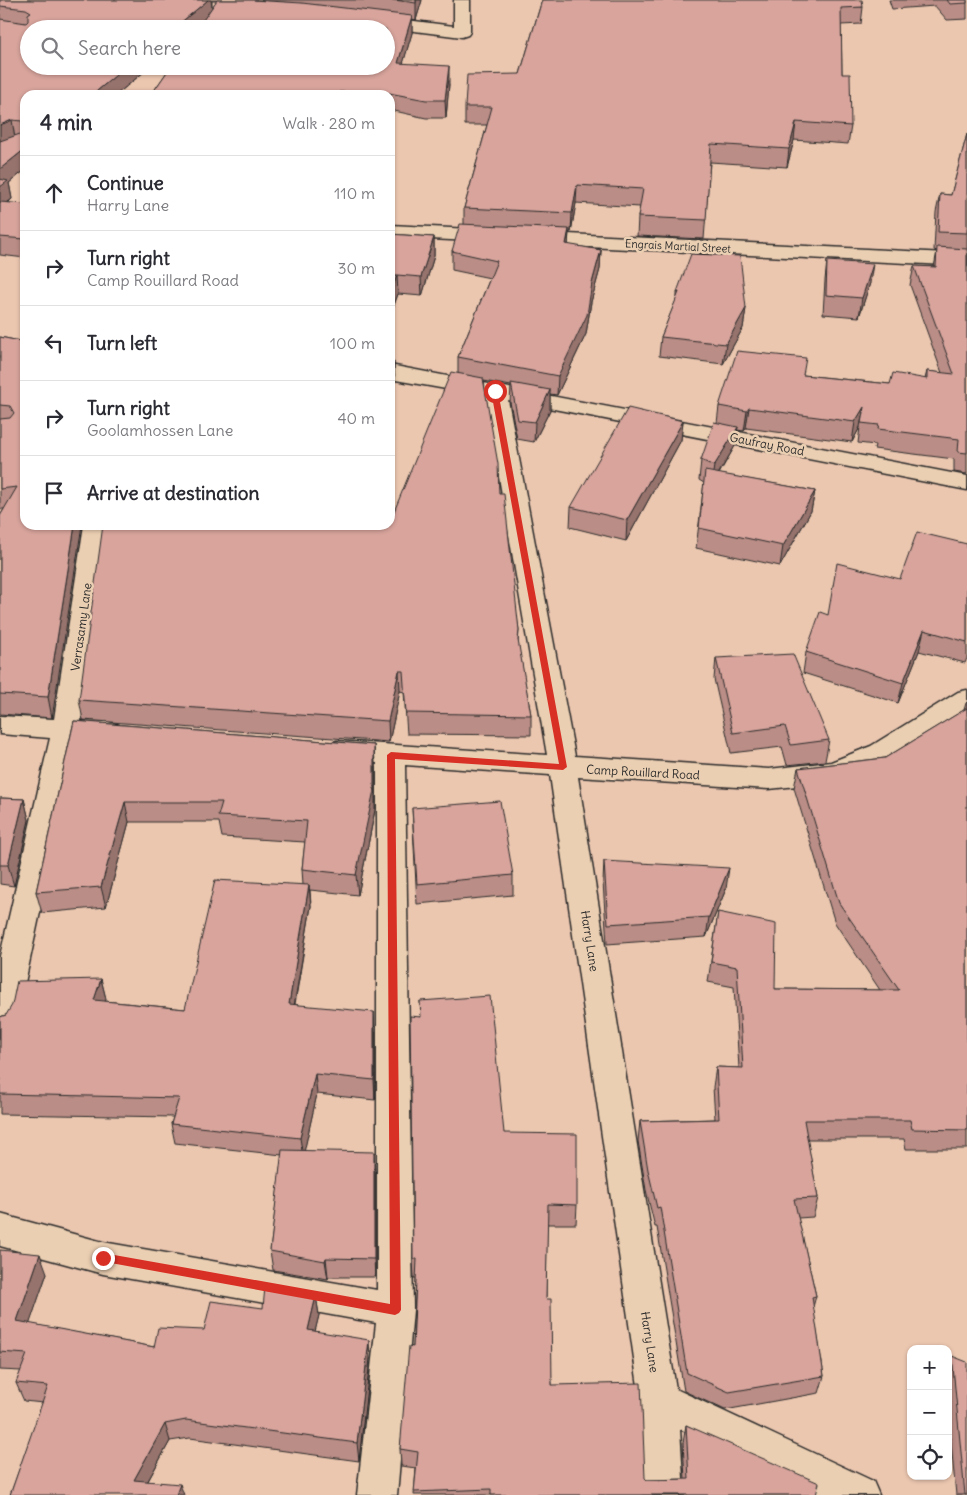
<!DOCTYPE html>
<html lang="en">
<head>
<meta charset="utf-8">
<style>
	body { margin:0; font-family:Delius,sans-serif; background:#f7f7f7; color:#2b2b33 }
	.controls { position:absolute; right:15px; bottom:15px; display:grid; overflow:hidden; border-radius:10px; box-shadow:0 1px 4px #0004 }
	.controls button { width:45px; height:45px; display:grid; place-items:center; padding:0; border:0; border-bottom:1px solid #e1e1e2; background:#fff; color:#2b2b33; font:25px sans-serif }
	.stop { position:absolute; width:15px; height:15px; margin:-11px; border:4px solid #d93025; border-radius:50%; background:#fff }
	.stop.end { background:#d93025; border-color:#fff; box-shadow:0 1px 5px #0008 }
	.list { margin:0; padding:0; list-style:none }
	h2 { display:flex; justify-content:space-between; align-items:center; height:65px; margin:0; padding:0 20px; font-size:21px }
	h2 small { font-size:16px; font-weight:400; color:#7c7c81 }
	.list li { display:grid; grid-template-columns:32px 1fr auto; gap:15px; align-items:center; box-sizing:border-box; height:75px; padding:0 20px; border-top:1px solid #e1e1e2 }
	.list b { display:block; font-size:19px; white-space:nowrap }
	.list p { margin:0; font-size:16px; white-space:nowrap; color:#7c7c81 }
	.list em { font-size:16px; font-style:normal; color:#7c7c81 }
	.icon { flex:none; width:28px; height:28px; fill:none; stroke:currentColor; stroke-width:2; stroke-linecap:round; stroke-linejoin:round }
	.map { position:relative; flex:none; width:967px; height:1495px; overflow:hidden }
	.search { position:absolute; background:#fff; box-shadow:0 1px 4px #0004; left:20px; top:20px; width:375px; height:55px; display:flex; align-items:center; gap:12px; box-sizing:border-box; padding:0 18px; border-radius:28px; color:#7c7c81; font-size:19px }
	.panel { position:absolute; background:#fff; box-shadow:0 1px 4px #0004; left:20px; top:90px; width:375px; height:440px; border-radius:15px }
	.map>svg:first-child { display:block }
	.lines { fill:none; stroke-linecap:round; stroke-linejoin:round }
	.street-casing { stroke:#2b2b2b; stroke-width:3 }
	.street { fill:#ebcfb2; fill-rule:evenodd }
	.wall { fill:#ba8d86; stroke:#2b2b2b; fill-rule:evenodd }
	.shaded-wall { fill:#97736d; stroke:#2b2b2b }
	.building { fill:#d8a49c; stroke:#2b2b2b }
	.route { fill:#d93025 }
	.labels { text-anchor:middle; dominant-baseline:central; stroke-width:5; stroke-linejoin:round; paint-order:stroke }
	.far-street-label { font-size:11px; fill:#2b2b2b; stroke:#ebcfb2 }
	.street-label { font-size:12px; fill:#2b2b2b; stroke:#ebcfb2 }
</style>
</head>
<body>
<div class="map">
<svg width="967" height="1495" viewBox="0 0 967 1495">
	<rect width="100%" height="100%" fill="#ecc7b0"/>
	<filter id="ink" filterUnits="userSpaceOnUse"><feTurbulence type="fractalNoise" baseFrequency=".02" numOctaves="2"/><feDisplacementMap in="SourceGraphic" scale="10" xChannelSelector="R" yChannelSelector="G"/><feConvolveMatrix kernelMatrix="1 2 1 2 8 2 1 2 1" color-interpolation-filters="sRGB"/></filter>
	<g filter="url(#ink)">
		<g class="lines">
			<!-- street casing -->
			<g class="street-casing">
				<g id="street">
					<polygon points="454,0 470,0 470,32 468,35 462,37 375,26 369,24 367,21 369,18 375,16 454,26"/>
					<polygon points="390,225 967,254 967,266 390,237"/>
					<polygon points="390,365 967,476 967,490 508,400 575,756 769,769 831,762 871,746 958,692 967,690 967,712 891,760 834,782 769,789 578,777 676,1389 873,1481 879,1495 817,1495 680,1429 684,1495 644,1495 640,1400 550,775 405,765 413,1310 397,1495 357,1495 376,1323 103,1274 0,1246 0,1214 103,1242 377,1290 377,763 337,761 327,758 323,751 327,744 337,741 547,755 485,396 390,379"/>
					<polygon points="84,525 108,525 81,721 109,722 119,725 123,732 119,739 109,742 77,739 16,1025 11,1034 0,1038 0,956 50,738 0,734 0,716 54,719"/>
				</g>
			</g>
			<!-- street -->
			<use href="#street" class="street"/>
		</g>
		<!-- wall -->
		<g class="wall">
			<path d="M0 0H422L416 20 412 19V33L403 63 449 84 446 118H426L390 110V95H151L199 26 196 29H29L151 66 116 95H25V170L9 183 12 199 8 203 25 204V258L0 255ZM212 1H217L212 7Z"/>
			<polygon points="542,0 863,7 861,24 841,25 842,74 851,126 848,144 794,140 787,167 710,162 704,239 637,236 638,217 640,207 576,203 571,232 569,232 568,245 601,250 600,269 591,302 586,334 557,395 550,394 550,410 534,442 517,439 510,402 511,386 484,381 499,494 519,630 518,644 531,715 531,735 407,734 404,692 400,691 389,742 83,720 79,700 393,514 458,373 458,357 490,278 452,270 452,251 464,224 464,208 487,125 465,125 465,107 520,74"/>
			<polygon points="889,0 967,0 967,19 947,20 935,6 892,9"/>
			<polygon points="967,134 967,474 954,472 954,459 874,449 875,445 858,443 860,427 852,442 746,428 744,431 737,430 735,446 719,474 815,491 811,511 780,566 696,548 704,483 699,480 701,460 717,423 719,406 803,375 890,384 925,379 927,371 942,373 910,285 914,266 934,267 937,251 934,250 936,212 940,194 951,195"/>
			<polygon points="390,234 434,237 434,256 422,296 398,294 390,316"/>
			<polygon points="827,261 870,283 859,317 823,314 825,280"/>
			<polygon points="677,292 746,308 743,328 723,364 659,356 661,337 677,298"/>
			<polygon points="0,337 25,342 52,718 0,714 0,516 4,509 0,509"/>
			<polygon points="683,421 681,440 626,541 570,527 571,507"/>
			<polygon points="967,544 967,658 965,663 919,651 898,703 803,673 806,652 828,615 900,579"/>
			<polygon points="716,658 829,740 825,761 787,765 782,747 731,753 714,679"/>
			<polygon points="967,702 967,1149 906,1149 904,1139 807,1139 818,1198 813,1217 798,1218 816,1296 813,1307 824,1376 819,1393 725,1410 684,1391 657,1227 655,1227 646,1190 638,1141 640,1121 715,1119 713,1087 716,1067 739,1068 734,987 708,982 718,912 775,989 880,990 835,923 794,788 798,768 885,758 964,710 966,703"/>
			<polygon points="74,721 374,745 375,766 375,810 358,895 310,890 311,906 295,1004 375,1032 375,1100 317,1094 304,1151 375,1171 375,1277 328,1277 328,1279 273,1270 270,1251 282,1155 175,1143 171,1124 173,1117 0,1114 0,1017 101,979 106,999 105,1001 185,1009 303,885 302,869 305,842 222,837 219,822 129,822 106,907 42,913 36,892"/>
			<polygon points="0,798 24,799 29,820 14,886 0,884"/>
			<polygon points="412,808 513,875 513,895 417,904"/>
			<polygon points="604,861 726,889 706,937 607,944 603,882"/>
			<polygon points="420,1001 504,1133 577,1205 576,1224 547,1224 546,1299 552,1385 647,1480 685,1479 683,1443 686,1425 816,1495 414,1495 416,1468 401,1466 400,1449 413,1347 416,1278 414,1278 413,1259 421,1017"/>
			<polygon points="0,1250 47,1273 29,1324 154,1347 204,1330 263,1308 316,1296 319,1315 315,1331 370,1358 359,1461 190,1438 170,1441 148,1481 10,1495 43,1403 24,1401 16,1383 21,1371 0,1370"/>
			<polygon points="952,1356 967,1495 956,1495 948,1412 948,1365"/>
		</g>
		<!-- shaded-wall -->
		<g class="shaded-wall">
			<polygon points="208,0 211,0 213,15 196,29 173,29"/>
			<polygon points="416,0 422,0 416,20"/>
			<polygon points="412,16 412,33 398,81 398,63"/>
			<polygon points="127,66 151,66 116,95 92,95"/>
			<polygon points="449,66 449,84 446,118 445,100"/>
			<polygon points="12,120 15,138 0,144 0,125"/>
			<polygon points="796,122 794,140 787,167 789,149"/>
			<polygon points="25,149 25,170 9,183 12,199 0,208 0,169"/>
			<polygon points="577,185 576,203 571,232 572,213"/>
			<polygon points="569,229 568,248 566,244"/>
			<polygon points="434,237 434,256 422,296 421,277"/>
			<polygon points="601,250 600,269 591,302 586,334 557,395 558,376 592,283"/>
			<polygon points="873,264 870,283 859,317 862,298"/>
			<polygon points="397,275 398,294 390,316 390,295"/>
			<polygon points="746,308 743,328 723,364 726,344"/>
			<polygon points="394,362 395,382 390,398 390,375"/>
			<polygon points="550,390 550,410 534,442 535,422"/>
			<polygon points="864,407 860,427 852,442 855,422"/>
			<polygon points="749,408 746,428 744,431 747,411"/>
			<polygon points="683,421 681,440 626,541 627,520"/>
			<polygon points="738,427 735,446 711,486 714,466"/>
			<polygon points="815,491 811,511 780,566 783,546"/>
			<polygon points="75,525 82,525 52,718 48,697"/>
			<polygon points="924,630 919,651 898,703 903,683"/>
			<polygon points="399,671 400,691 389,742 388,721"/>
			<polygon points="374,745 375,766 375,810 358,895 356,875"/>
			<polygon points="24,799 29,820 14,886 8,865"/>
			<polygon points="125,802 129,822 106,907 101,887"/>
			<polygon points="729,868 726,889 706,937 709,917"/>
			<polygon points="309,885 311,906 291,1024 289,1004"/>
			<polygon points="101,979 106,999 99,1020 94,1000"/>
			<polygon points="374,1012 375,1032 375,1100 374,1080"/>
			<polygon points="315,1074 317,1094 303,1157 300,1138"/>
			<polygon points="374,1152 375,1171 375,1277 374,1259"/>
			<polygon points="40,1254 47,1273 24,1340 17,1321"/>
			<polygon points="326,1258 328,1277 328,1279 325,1261"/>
			<polygon points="316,1296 319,1315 311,1348 308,1330"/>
			<polygon points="369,1340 370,1358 359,1461 357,1443"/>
			<polygon points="165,1424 170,1441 140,1495 134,1480"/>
			<polygon points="180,1484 184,1495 176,1495"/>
		</g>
		<!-- building -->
		<g class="building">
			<polygon points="0,0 208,0 173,29 29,29 29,66 127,66 92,95 25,95 25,149 0,169 0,141 23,133 22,121 12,120 0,125 0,19 26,23 28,21 28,14 31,12 26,9 0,6"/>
			<polygon points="217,0 252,0 302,3 412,16 398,63 449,66 445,100 426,100 389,93 339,92 338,95 151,95 171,66 386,66 386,29 197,29"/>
			<polygon points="394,0 416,0 416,3"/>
			<polygon points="542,0 862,0 863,7 841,8 842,74 850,74 851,126 796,122 789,149 711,144 706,220 638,217 643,189 577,185 572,213 464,208 492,107 465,107 467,75 520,74"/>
			<polygon points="947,0 967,0 967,3 950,4"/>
			<polygon points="967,134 967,233 938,232 940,194 951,195"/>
			<polygon points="0,179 8,181 0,187"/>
			<polygon points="0,202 25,204 25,239 0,237"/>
			<polygon points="460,224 569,229 566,244 601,250 592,283 587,315 558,376 458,357 497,261 452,251"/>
			<polygon points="390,234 434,237 421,277 397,275 390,295"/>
			<polygon points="937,247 967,249 967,453 958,452 959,439 878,429 879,425 861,423 864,407 855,422 749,408 747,411 719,406 737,351 806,358 803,375 890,384 893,373 927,379 927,371 954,374 914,266 936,267"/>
			<polygon points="691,254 740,256 746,308 726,344 661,337 679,292 677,292"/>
			<polygon points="827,261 873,264 862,298 826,295"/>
			<polygon points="0,337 25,342 25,525 75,525 48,697 0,694 0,516 17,487 0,489 0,419 10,418 14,413 10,406 0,405"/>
			<polygon points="390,362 394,362 390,375"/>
			<polygon points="451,372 483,378 498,464 499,494 504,494 519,630 518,640 531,715 406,713 403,671 399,671 388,721 79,700 103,525 390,525 390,513 393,514"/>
			<polygon points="511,383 550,390 535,422 518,420"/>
			<polygon points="628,408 683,421 627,520 571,507"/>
			<polygon points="714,422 738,427 714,466 701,460"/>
			<polygon points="705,471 815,491 783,546 699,528"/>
			<polygon points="917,532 967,544 967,642 924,630 903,683 806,652 820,612 828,615 837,563 900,579"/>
			<polygon points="793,654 829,740 791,745 785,726 733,733 716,658"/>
			<polygon points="967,708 967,1130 912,1129 910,1120 804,1120 818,1198 794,1199 816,1296 812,1297 824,1376 729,1392 687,1373 660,1207 657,1208 648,1170 640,1121 719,1119 716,1067 743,1068 737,967 711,962 718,912 776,924 775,989 899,990 839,903 798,768 885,758"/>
			<polygon points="74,721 374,745 374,790 356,875 302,869 307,821 218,816 222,802 125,802 101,887 36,892"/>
			<polygon points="0,798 24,799 8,865 0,865"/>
			<polygon points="500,801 513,875 417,884 412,808"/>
			<polygon points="604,861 729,868 709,917 608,924"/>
			<polygon points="215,880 309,885 289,1004 374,1012 374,1080 315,1074 300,1138 171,1124 179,1098 0,1094 0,1017 6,1015 12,1005 17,981 101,979 94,1000 185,1009"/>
			<polygon points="490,996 504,1133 577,1134 577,1205 548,1204 546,1299 551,1299 552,1385 641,1383 645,1478 647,1480 689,1479 686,1425 819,1483 816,1495 491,1495 491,1489 414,1492 418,1452 400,1449 409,1346 413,1347 417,1259 413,1259 410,1016 421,1017 420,1001"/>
			<polygon points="282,1150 374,1152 374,1259 326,1258 325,1261 270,1251"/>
			<polygon points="0,1250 40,1254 17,1321 154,1347 158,1328 204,1330 211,1301 263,1308 265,1287 316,1296 308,1330 369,1340 357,1443 186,1420 165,1424 134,1480 180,1484 176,1495 10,1495 48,1386 16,1383 27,1354 0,1352"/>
			<polygon points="952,1356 967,1362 967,1495 965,1495"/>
		</g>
	</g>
	<!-- route -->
	<polygon class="route" points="495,389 498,391 567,767 563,770 395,759 401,1310 399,1313 395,1315 100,1261 98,1258 103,1253 390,1304 387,755 391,752 559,764 491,391"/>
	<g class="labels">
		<!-- far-street labels -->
		<g class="far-street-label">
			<text transform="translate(678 246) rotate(3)">Engrais Martial Street</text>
		</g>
		<!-- street labels -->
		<g class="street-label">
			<text transform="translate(767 444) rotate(11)">Gaufray Road</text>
			<text transform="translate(81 627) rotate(-82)">Verrasamy Lane</text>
			<text transform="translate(643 772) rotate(3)">Camp Rouillard Road</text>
			<text transform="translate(590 941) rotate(81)">Harry Lane</text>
			<text transform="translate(650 1342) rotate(81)">Harry Lane</text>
		</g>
	</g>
</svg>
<div class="controls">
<button>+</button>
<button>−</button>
<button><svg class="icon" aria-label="locate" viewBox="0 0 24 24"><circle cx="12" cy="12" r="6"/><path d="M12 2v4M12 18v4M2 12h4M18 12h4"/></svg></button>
</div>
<div class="stop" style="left:495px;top:391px"></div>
<div class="stop end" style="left:103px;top:1258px"></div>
<div class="search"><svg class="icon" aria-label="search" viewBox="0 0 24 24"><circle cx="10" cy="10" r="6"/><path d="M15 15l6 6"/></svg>Search here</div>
<section class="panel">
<h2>4 min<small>Walk · 280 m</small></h2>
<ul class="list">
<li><svg class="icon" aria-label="ahead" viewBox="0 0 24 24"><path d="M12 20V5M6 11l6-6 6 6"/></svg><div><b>Continue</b><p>Harry Lane</p></div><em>110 m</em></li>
<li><svg class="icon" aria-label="right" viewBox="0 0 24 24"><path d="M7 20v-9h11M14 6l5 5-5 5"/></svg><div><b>Turn right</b><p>Camp Rouillard Road</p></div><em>30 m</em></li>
<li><svg class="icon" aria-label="left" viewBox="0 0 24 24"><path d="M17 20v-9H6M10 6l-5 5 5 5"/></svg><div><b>Turn left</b></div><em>100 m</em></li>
<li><svg class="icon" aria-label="right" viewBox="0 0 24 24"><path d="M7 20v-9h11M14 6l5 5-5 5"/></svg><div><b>Turn right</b><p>Goolamhossen Lane</p></div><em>40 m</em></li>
<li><svg class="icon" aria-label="arrive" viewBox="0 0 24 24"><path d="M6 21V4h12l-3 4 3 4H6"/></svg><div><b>Arrive at destination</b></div></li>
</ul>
</section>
</div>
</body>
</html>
